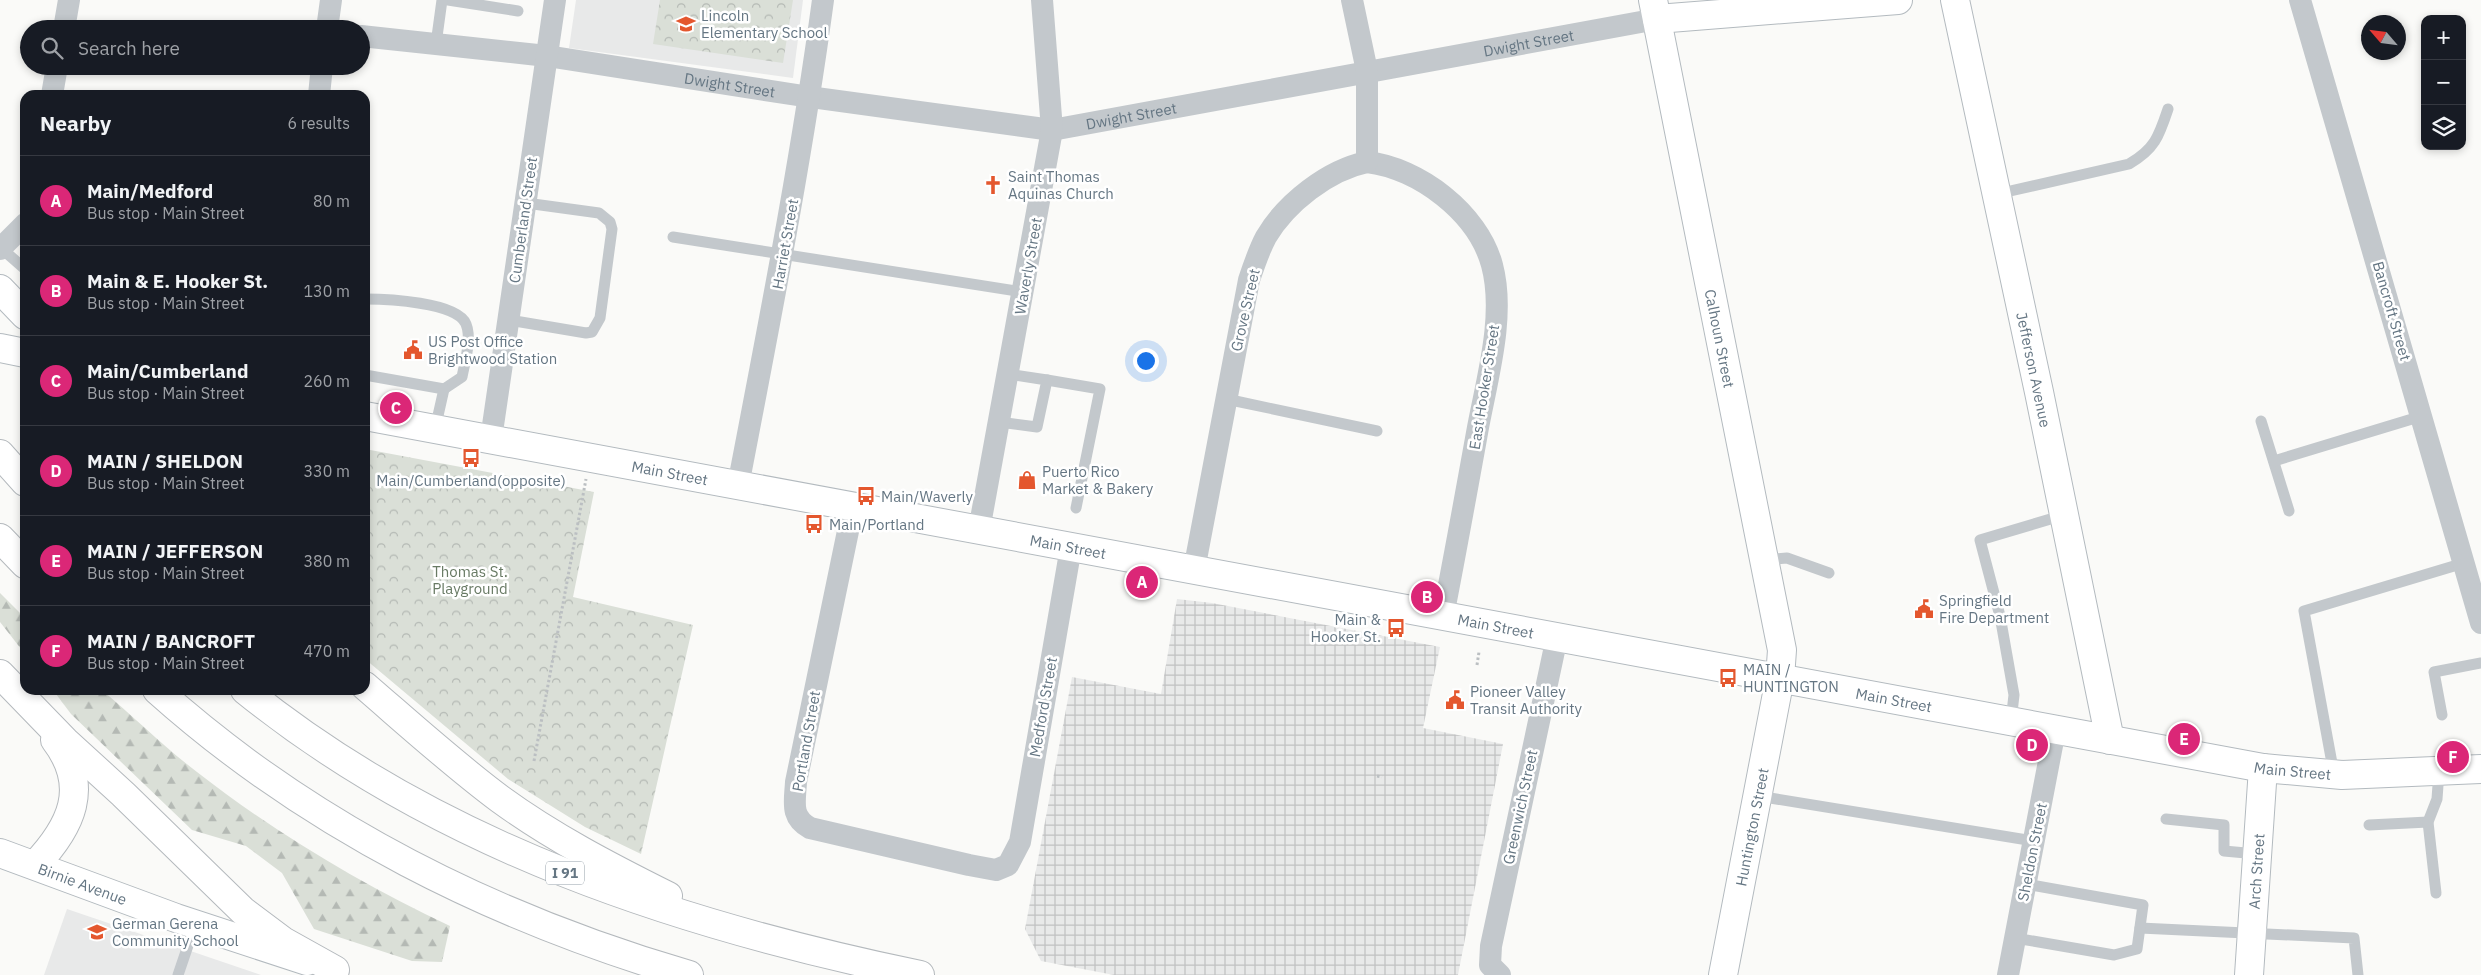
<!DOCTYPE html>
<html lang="en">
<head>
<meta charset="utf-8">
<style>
	body { margin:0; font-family:"IBM Plex Sans",sans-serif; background:#242831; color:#f1f3f6 }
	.controls { position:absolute; right:15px; top:15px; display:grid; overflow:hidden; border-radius:10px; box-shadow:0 2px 8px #0003 }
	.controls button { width:45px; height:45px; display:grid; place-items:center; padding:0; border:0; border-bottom:1px solid #363941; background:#171b24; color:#f1f3f6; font:25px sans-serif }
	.compass { position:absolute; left:2361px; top:15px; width:45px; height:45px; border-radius:50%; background:#171b24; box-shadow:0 2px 8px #0003; rotate:298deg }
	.you { position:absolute; left:1145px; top:360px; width:18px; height:18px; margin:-12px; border:4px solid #fff; border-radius:50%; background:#1a73e8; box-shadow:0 0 0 8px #1a73e833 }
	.badge { display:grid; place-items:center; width:32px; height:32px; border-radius:50%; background:#db2777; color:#fff; font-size:16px; font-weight:700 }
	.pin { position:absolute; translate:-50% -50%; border:2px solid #fff; box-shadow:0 1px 5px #0006 }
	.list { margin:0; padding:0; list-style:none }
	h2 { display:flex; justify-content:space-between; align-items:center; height:65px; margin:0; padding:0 20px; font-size:21px }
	h2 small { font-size:16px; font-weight:400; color:#9ea1a6 }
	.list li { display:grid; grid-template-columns:32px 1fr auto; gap:15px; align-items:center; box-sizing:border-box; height:90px; padding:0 20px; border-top:1px solid #363941 }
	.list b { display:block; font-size:19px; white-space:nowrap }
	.list p { margin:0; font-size:16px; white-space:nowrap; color:#9ea1a6 }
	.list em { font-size:16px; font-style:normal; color:#9ea1a6 }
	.icon { flex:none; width:28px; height:28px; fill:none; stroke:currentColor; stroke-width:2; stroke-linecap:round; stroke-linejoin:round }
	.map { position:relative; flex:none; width:2481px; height:975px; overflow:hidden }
	.search { position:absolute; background:#171b24; box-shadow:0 2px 8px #0003; left:20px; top:20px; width:350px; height:55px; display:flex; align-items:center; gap:12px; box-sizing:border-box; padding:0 18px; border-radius:28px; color:#9ea1a6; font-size:19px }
	.panel { position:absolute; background:#171b24; box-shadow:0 2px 8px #0003; left:20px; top:90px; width:350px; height:605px; border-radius:15px }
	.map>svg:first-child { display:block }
	.built { fill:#e8e9e9 }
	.industrial { fill:url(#industrial-grid) }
	.forest { fill:url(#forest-firs) }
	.park { fill:url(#park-crowns) }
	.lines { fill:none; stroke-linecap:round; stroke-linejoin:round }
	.secondary-casing { stroke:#b3babf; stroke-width:30 }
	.highway-casing { stroke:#b4b9bd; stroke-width:30 }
	.path { stroke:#bbbfc2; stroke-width:3; stroke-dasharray:2.5 2.5; stroke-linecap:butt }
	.lane { stroke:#c3c8cc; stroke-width:11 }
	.street { stroke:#c3c8cc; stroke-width:22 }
	.secondary { stroke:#fff; stroke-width:28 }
	.highway { stroke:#fff; stroke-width:28 }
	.labels { text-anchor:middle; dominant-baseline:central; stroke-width:5; stroke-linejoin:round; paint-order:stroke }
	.shield { fill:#fff; stroke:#939fa8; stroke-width:1 }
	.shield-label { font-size:14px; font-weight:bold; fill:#657683 }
	.poi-label { font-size:15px; fill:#657683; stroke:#fff; text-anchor:start }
	.street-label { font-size:15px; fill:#657683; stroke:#fff }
	.park-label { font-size:15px; fill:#687a64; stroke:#fff }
</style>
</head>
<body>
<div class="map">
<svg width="2481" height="975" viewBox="0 0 2481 975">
	<defs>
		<pattern id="industrial-grid" width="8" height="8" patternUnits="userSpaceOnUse" patternTransform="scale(1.25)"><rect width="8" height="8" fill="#e8e9e9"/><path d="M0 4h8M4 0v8" fill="none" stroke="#c0c1c2"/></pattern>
		<pattern id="forest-firs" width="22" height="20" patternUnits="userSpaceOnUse" patternTransform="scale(1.25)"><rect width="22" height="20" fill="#dadfd7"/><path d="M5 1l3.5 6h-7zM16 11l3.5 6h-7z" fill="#b4b9b4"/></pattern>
		<pattern id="park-crowns" width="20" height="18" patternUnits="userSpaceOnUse" patternTransform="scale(1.25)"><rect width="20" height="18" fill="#dadfd7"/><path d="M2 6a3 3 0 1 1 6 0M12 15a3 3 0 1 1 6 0" fill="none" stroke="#b4b9b4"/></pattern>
	</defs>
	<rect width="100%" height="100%" fill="#fafaf8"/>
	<!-- built -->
	<g class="built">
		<polygon points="576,0 803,0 793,78 569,48"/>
		<polygon points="67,909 261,975 44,975"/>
	</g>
	<!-- industrial -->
	<polygon class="industrial" points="1177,599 1212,603 1440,647 1423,728 1503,744 1458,975 1114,975 1041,961 1025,929 1072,677 1161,694"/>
	<!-- forest -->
	<g class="forest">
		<polygon points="0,593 25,618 25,654 0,622"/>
		<path d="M53 690H102C134 717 164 747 197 772 274 832 361 884 450 926L442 962 412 961 314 929 282 873 246 846 192 830 71 714Z"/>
	</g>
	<!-- park -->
	<g class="park">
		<polygon points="660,0 793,0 783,63 653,44"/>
		<polygon points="365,449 594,492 573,597 693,625 641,854 585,827 508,779 365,659"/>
	</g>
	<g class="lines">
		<!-- secondary casing -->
		<g class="secondary-casing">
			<g id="secondary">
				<path id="s2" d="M1653 0 1782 650 1780 678 1723 975"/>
				<path id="s3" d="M1955 0 2039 392 2110 740"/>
				<polyline points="1657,19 1898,0"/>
				<polyline points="0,289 25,315"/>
				<polyline points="0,348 25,353"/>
				<path id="s4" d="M365 416 2263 768 2342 775 2481 769"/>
				<path id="s5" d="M0 853 176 918 307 961"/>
				<path id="s6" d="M2249 975 2263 768"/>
			</g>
		</g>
		<!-- highway casing -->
		<g class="highway-casing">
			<g id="highway">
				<polyline points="0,454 25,482"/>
				<polyline points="0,538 25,564"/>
				<polyline points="0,674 65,741 123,794 243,911 283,941 335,970"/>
				<path d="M365 686C409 724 453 764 500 799 552 837 610 867 668 896"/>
				<path d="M157 690C309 826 494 918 689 975"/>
				<path d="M245 690C439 847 679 925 920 975"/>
				<path d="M35 865C71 827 91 787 55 740"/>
			</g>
		</g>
		<!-- path -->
		<g class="path">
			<polyline points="1477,665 1479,652"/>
			<polyline points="534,761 586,479"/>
			<polyline points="1377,776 1382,777"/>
		</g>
		<!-- lane -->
		<g class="lane">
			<polyline points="448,0 518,11"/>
			<polyline points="436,44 442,0"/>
			<path d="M1997 194 2129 164C2155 149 2159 136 2168 109"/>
			<polyline points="673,237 1023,292"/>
			<polyline points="1,248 25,269"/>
			<path d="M365 299C386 299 457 302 466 324 472 339 465 361 462 377L444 389 365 375"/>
			<polyline points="509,320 586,333 592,332 600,318 612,229 610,222 599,213 526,203"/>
			<polyline points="1047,380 1100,389 1076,508"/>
			<polyline points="1226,399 1377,431"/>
			<polyline points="2261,421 2289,511"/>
			<polyline points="999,422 1037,427 1047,380 1008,374"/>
			<polyline points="435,429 444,389"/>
			<polyline points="2274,461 2422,416"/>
			<polyline points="1765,560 1787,558 1829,573"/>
			<polyline points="2442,715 2434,672 2481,663"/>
			<polyline points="2011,721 2014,695 2000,616 1980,540 2064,515"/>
			<polyline points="2334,774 2304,611 2464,563"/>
			<polyline points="1758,796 2034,841"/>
			<polyline points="2166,819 2224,825 2224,851 2257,854"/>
			<polyline points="2369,825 2428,822"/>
			<polyline points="2436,893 2428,822 2437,799 2439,771"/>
			<polyline points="2140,928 2354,938 2358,975"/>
			<polyline points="2015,938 2114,955 2137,949 2143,905 2026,884"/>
			<polyline points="178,975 195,925"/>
		</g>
		<!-- street -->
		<g class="street">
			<polyline points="2300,0 2481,623"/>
			<polyline points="64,29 69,0"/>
			<polyline points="327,29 331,0"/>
			<path id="s1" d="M361 36 547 56 810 97 1052 130 1657 19"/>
			<polyline points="52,95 57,66"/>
			<polyline points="319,95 322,66"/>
			<path d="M1367 162C1419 168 1478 213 1492 265 1506 317 1486 382 1477 433 1466 494 1455 555 1443 616"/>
			<polyline points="0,249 25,224"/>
			<polyline points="491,439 555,0"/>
			<path d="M738 486C769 324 801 163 823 0"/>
			<path d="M853 507 796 782C795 802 790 817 810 828L969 865 996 870 1008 865 1020 842 1071 547"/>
			<polyline points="979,530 1052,130 1042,0"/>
			<path d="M1194 570 1249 280C1254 265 1259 250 1266 237 1286 203 1328 170 1367 162V71L1352 0"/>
			<polyline points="1500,975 1490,965 1491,946 1557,637"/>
			<polyline points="2008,975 2055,730"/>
		</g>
		<!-- secondary -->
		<use href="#secondary" class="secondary"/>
		<!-- highway -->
		<use href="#highway" class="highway"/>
	</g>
	<!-- icons -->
	<defs>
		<g id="school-bare" transform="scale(1.5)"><path d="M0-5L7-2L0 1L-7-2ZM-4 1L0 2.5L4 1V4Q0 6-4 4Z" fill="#e4572e" stroke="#fff" stroke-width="2.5" paint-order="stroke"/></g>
		<g id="church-bare" transform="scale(1.5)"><path d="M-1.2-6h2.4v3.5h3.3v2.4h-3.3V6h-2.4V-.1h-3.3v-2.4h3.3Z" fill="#e4572e" stroke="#fff" stroke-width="2.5" paint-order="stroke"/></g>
		<g id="civic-bare" transform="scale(1.5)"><path d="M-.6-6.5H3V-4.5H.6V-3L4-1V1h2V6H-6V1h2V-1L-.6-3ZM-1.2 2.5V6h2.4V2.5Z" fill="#e4572e" stroke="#fff" stroke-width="2.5" paint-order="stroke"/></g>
		<g id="bus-bare" transform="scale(1.5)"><path d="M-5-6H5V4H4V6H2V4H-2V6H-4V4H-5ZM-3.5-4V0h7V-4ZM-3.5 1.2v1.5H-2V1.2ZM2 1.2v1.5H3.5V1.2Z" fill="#e4572e" stroke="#fff" stroke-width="2.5" paint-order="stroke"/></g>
		<g id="shop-bare" transform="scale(1.5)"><path d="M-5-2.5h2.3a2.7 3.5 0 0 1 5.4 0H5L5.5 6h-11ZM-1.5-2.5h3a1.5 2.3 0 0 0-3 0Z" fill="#e4572e" stroke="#fff" stroke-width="2.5" paint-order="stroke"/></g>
	</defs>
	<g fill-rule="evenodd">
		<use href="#school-bare" x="686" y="24"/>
		<use href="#church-bare" x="993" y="185"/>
		<use href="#civic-bare" x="413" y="350"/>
		<use href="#bus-bare" x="471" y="458"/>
		<use href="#shop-bare" x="1027" y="480"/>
		<use href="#bus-bare" x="866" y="496"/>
		<use href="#bus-bare" x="814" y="524"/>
		<use href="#civic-bare" x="1924" y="609"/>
		<use href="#bus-bare" x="1396" y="628"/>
		<use href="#bus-bare" x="1728" y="678"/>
		<use href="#civic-bare" x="1455" y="700"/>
		<use href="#school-bare" x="97" y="932"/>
	</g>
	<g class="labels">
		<!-- shield labels -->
		<rect class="shield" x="546" y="861.5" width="38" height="23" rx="4"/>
		<g class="shield-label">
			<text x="565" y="873">I 91</text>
		</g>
		<!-- poi labels -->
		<g class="poi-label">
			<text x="701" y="15">Lincoln<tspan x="701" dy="17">Elementary School</tspan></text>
			<text x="1008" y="176">Saint Thomas<tspan x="1008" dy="17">Aquinas Church</tspan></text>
			<text x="428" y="341">US Post Office<tspan x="428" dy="17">Brightwood Station</tspan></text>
			<text x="1042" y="471">Puerto Rico<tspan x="1042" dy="17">Market &amp; Bakery</tspan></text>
			<text x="471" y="480" text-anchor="middle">Main/Cumberland(opposite)</text>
			<text x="881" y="496">Main/Waverly</text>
			<text x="829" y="524">Main/Portland</text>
			<text x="1939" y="600">Springfield<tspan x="1939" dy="17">Fire Department</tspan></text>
			<text x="1381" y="619" text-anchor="end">Main &amp;<tspan x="1381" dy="17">Hooker St.</tspan></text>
			<text x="1743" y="669">MAIN /<tspan x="1743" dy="17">HUNTINGTON</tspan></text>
			<text x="1470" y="691">Pioneer Valley<tspan x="1470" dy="17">Transit Authority</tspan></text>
			<text x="112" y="923">German Gerena<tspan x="112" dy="17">Community School</tspan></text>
		</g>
		<!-- street labels -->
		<g class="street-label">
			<text stroke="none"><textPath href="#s1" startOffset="1182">Dwight Street</textPath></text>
			<text stroke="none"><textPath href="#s1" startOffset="372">Dwight Street</textPath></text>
			<text stroke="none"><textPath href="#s1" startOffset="778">Dwight Street</textPath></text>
			<text transform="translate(523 220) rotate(-82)">Cumberland Street</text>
			<text transform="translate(785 244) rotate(-80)">Harriet Street</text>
			<text transform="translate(1028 266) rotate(-80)">Waverly Street</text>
			<text transform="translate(1245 310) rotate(-77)">Grove Street</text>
			<text transform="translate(2392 311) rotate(74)">Bancroft Street</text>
			<text stroke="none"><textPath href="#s2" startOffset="345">Calhoun Street</textPath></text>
			<text stroke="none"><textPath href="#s3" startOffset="378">Jefferson Avenue</textPath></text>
			<text transform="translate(1484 387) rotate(-81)">East Hooker Street</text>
			<text stroke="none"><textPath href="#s4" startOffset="310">Main Street</textPath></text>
			<text stroke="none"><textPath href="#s4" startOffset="715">Main Street</textPath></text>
			<text stroke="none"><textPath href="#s4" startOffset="1150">Main Street</textPath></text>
			<text stroke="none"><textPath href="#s4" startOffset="1555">Main Street</textPath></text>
			<text transform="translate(1043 707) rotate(-80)">Medford Street</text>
			<text transform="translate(806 741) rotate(-80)">Portland Street</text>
			<text stroke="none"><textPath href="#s4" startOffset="1960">Main Street</textPath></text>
			<text transform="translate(1520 807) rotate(-78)">Greenwich Street</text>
			<text transform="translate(1752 827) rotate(-79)">Huntington Street</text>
			<text transform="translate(2032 852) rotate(-79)">Sheldon Street</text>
			<text stroke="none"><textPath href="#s6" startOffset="104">Arch Street</textPath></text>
			<text stroke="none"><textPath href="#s5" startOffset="88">Birnie Avenue</textPath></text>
		</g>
		<!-- park labels -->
		<g class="park-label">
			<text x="470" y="571">Thomas St.<tspan x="470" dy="17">Playground</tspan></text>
		</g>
	</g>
</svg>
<div class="controls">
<button>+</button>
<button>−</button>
<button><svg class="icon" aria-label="layers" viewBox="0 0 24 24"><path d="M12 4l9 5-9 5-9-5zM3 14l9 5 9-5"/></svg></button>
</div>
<svg class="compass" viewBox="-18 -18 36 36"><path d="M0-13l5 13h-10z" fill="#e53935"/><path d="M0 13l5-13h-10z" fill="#9ea1a6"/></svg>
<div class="you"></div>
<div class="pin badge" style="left:1142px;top:582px">A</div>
<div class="pin badge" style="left:1427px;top:597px">B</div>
<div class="pin badge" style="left:396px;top:408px">C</div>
<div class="pin badge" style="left:2032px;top:745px">D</div>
<div class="pin badge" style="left:2184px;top:739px">E</div>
<div class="pin badge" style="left:2453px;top:757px">F</div>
<div class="search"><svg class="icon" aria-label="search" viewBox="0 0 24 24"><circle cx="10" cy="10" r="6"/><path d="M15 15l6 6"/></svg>Search here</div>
<section class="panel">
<h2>Nearby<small>6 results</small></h2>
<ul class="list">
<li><span class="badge">A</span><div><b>Main/Medford</b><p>Bus stop · Main Street</p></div><em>80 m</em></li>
<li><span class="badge">B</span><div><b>Main &amp; E. Hooker St.</b><p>Bus stop · Main Street</p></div><em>130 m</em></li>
<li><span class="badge">C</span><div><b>Main/Cumberland</b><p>Bus stop · Main Street</p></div><em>260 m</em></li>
<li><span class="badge">D</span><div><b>MAIN / SHELDON</b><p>Bus stop · Main Street</p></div><em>330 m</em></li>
<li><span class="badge">E</span><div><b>MAIN / JEFFERSON</b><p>Bus stop · Main Street</p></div><em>380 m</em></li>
<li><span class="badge">F</span><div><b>MAIN / BANCROFT</b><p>Bus stop · Main Street</p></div><em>470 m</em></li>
</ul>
</section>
</div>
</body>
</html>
